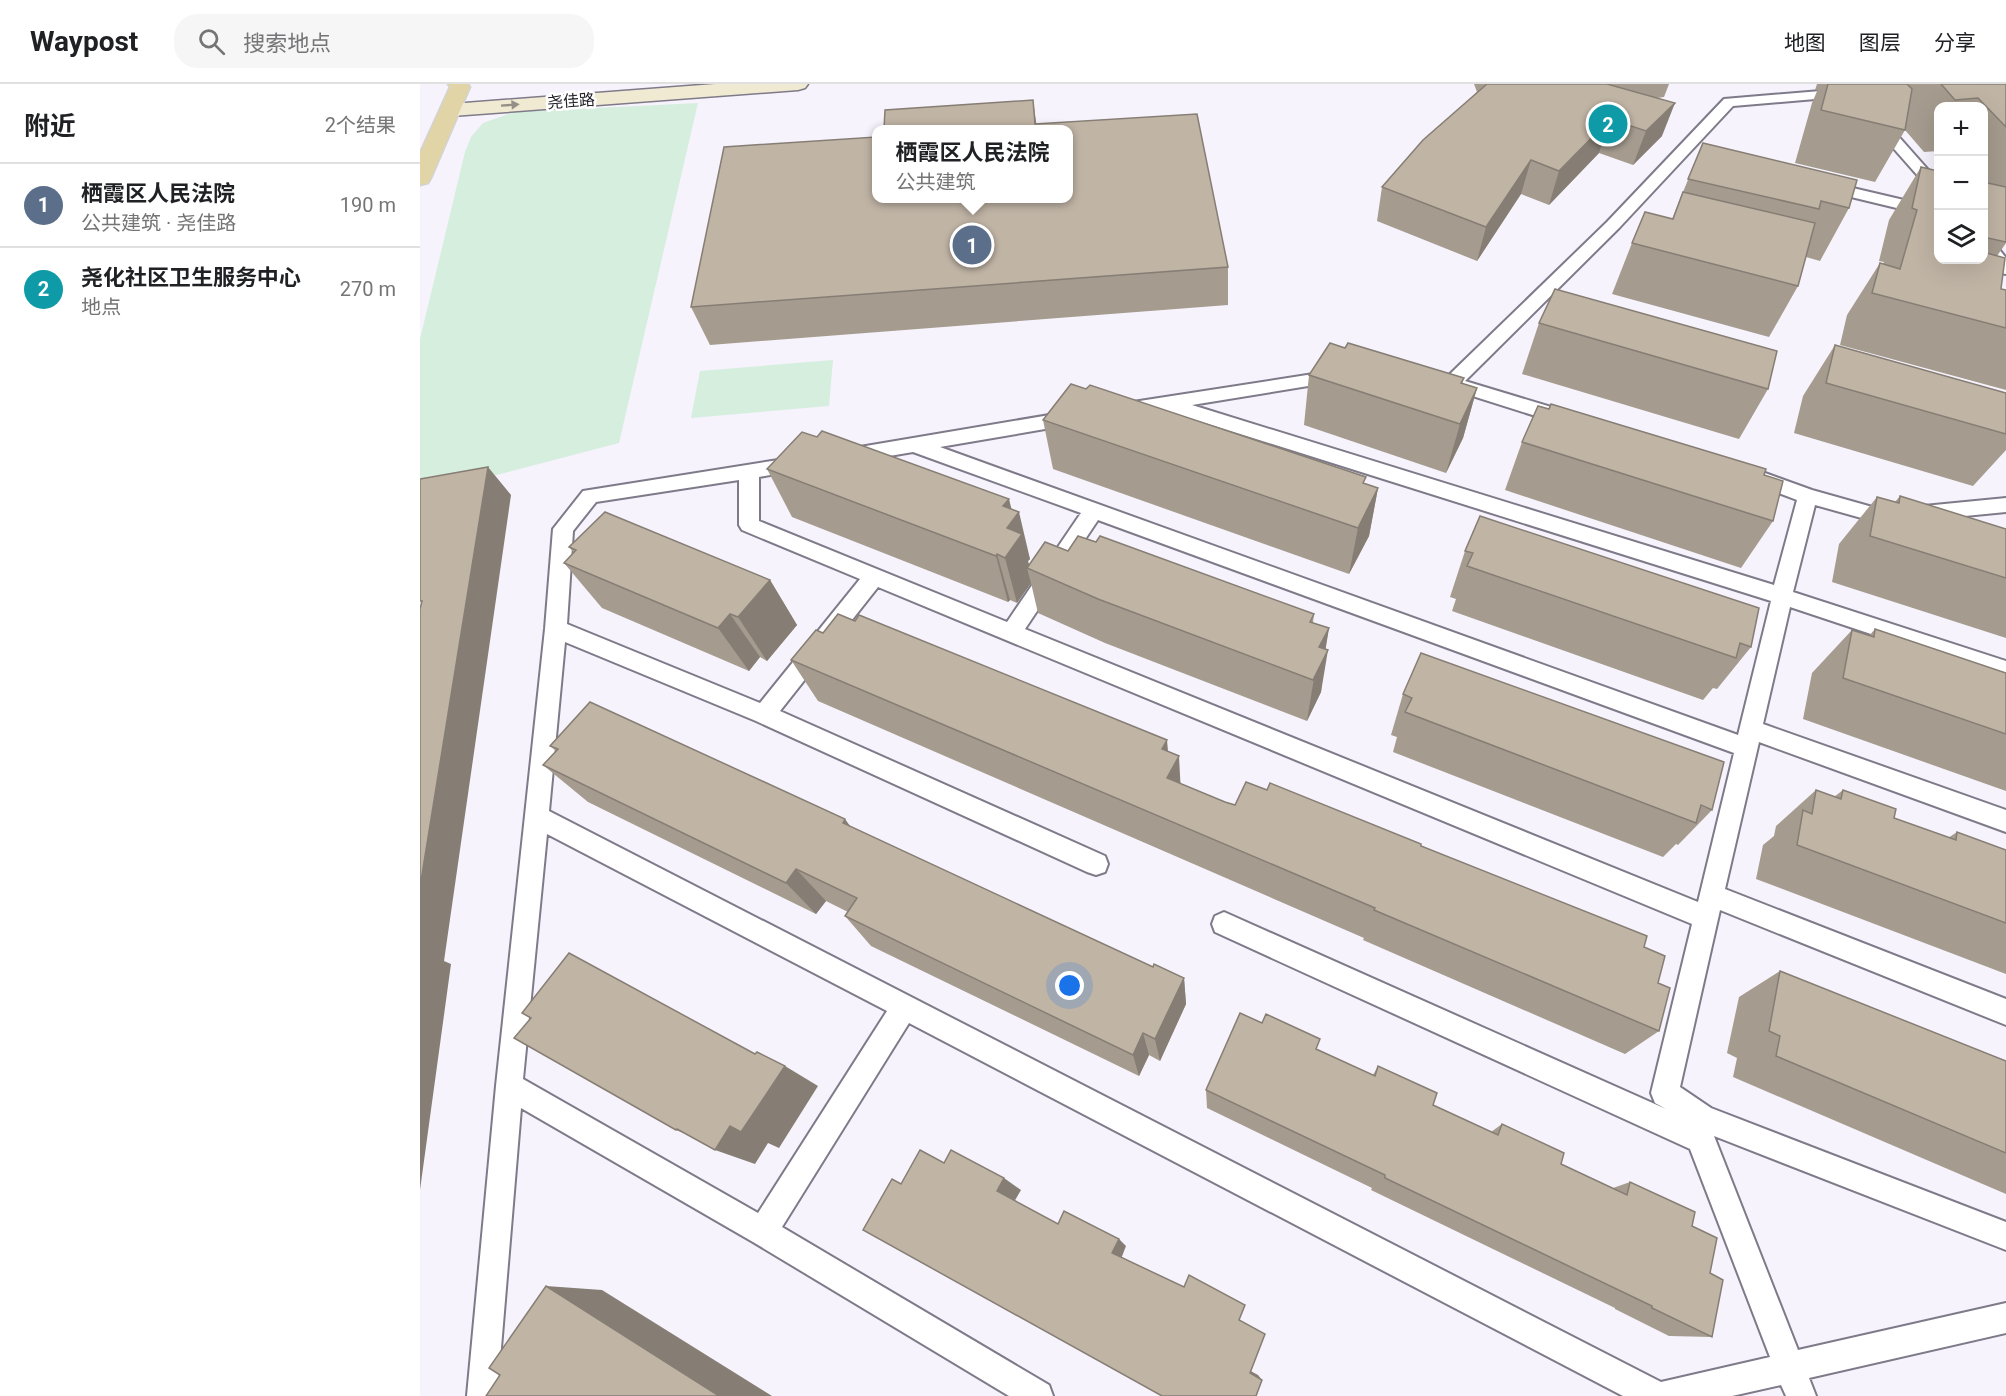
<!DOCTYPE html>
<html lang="zh">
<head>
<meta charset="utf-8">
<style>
	body { margin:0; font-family:Roboto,"Noto Sans SC",sans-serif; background:#f6f6f6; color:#202124 }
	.controls { position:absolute; right:18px; top:18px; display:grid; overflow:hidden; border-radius:12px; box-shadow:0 6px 24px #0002 }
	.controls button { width:54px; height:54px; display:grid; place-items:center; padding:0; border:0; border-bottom:2px solid #e0e0e0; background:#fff; color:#202124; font:30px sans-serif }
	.you { position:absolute; left:650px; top:902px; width:21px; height:21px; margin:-15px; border:4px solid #fff; border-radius:50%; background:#1a73e8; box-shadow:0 0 0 9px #1a73e833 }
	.badge { display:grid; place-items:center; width:39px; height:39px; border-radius:50%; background:#0b8043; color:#fff; font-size:20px; font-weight:700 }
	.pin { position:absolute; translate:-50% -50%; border:3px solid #fff; box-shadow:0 2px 6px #0006 }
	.popup { position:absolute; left:452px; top:41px; width:201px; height:78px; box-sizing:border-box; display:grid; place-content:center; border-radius:12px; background:#fff; filter:drop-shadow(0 2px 4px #0005); font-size:20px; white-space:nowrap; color:#757577 }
	.popup b { font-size:22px; color:#202124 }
	.popup::after { content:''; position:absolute; left:50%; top:100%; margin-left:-12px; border:12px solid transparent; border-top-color:#fff }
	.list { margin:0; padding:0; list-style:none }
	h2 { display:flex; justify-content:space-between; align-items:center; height:78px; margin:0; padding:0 24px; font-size:26px }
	h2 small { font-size:20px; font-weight:400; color:#757577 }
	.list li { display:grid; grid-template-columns:39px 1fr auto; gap:18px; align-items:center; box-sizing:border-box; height:84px; padding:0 24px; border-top:2px solid #e0e0e0 }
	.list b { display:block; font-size:22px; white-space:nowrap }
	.list p { margin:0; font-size:20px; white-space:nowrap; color:#757577 }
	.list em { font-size:20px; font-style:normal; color:#757577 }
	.icon { flex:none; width:33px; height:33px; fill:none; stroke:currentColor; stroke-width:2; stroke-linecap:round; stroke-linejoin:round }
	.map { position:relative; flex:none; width:1586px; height:1312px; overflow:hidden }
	header { display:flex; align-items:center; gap:36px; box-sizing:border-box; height:84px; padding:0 30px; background:#fff; border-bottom:2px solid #e0e0e0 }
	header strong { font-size:28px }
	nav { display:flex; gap:33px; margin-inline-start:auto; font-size:21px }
	.search { width:420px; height:54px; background:#f6f6f6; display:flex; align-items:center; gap:15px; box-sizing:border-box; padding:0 21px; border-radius:24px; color:#757577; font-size:22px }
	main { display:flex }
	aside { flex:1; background:#fff }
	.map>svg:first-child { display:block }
	.green { fill:#d6eede }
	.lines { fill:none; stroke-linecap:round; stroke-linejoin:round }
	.lane-casing { stroke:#7f7a89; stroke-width:4 }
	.secondary-casing { stroke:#7f7a89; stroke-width:3 }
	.primary-casing { stroke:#d3d3d4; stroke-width:3 }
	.lane { fill:#fff; fill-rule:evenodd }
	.secondary { fill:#f0ead2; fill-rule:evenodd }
	.primary { fill:#e1d4a6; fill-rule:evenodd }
	.wall { fill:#a59b8e }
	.shaded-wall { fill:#867e74 }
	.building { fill:#c0b4a5; stroke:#867e74; stroke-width:1.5 }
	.oneway { fill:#949085 }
	.labels { text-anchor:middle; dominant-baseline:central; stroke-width:5; stroke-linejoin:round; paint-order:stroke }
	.far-street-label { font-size:16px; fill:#232127; stroke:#fff }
</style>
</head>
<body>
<header>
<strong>Waypost</strong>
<div class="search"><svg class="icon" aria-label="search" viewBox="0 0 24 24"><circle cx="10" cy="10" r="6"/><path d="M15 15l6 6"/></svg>搜索地点</div>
<nav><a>地图</a><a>图层</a><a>分享</a></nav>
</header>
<main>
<aside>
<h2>附近<small>2个结果</small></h2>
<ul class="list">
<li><span class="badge" style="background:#5c6f8a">1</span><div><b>栖霞区人民法院</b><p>公共建筑 · 尧佳路</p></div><em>190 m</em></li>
<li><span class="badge" style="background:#0f9aa8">2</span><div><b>尧化社区卫生服务中心</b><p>地点</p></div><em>270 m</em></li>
</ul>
</aside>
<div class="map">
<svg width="1586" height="1312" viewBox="0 0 1586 1312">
	<rect width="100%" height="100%" fill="#f6f3fd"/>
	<!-- green -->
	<g class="green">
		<polygon points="278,19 199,359 0,411 0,255 45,68 51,53 63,39 94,28"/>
		<polygon points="413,276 409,322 271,334 280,287"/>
	</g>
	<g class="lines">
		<!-- lane casing -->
		<g class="lane-casing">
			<g id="lane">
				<polygon points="1425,5 1430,6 1432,9 1430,12 1313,22 1199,144 1045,297 1151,329 1153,334 1151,339 1144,341 1021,302 1018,298 1021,294 1028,292 1187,138 1304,15"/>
				<polygon points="1458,34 1463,35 1518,97 1518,111 1513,109 1453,41 1451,38 1453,35"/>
				<polygon points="1403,97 1518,124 1518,134 1398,105 1395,102 1398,99"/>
				<polygon points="1564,153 1570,154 1586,174 1586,190 1580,189 1564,168"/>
				<path d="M919 286 925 288 928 292 925 296 772 321 1354 501 1377 416 1327 397 1324 392 1327 387 1334 385 1392 406 1463 426 1586 414V428L1463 440 1395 421 1373 508 1586 577V595L1370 523 1343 640 1586 726V748L1339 658 1305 805 1586 915V941L1300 826 1260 1003 1291 1024 1586 1138V1166L1294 1052 1378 1266 1586 1219V1249L1389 1294 1396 1312H1366L1361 1301 1312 1312H1203L489 939 362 1143 629 1301 633 1312H589L333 1158 101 1024 77 1312H47L76 1002 125 545 133 445 163 407 377 373 384 375 386 380 384 385 339 393V437L587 538 661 429 493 368 428 379 421 377 419 372 421 367 428 365 653 327 660 329 662 334 660 339 520 363 1318 651 1351 517 744 326 700 332 694 331 691 326 694 321 700 320ZM319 396V441L322 446 440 495 340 619 147 540 153 447 176 418ZM678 436 1314 669 1278 818 605 545ZM458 503 1272 840 1231 1009 1235 1019 1246 1025 813 832 804 828 795 832 792 840 795 848 1270 1065 1350 1273 1241 1298 129 727 145 558 336 637 667 788 676 791 685 788 688 780 685 772 360 627ZM127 750 467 927 338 1129 103 995Z"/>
			</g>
		</g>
		<!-- secondary casing -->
		<g class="secondary-casing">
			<polygon id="secondary" points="295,0 388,0 385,4 378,6 32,32 25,30 21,26 25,22 32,20"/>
		</g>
		<!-- primary casing -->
		<g class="primary-casing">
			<polygon id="primary" points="28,0 48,0 50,3 11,94 8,99 0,101 0,69 30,3"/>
		</g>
		<!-- lane -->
		<use href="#lane" class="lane"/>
		<!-- secondary -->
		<use href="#secondary" class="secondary"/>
		<!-- primary -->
		<use href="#primary" class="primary"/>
	</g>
	<!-- wall -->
	<g class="wall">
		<polygon points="1054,0 1249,0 1244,13 1237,14 1242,52 1213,81 1179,69 1129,121 1101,110 1057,177 957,137 962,103 1057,8"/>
		<polygon points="1397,0 1586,0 1586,159 1577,172 1581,205 1586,206 1586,306 1420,261 1427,231 1460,179 1463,180 1464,178 1459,177 1469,136 1501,83 1518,87 1518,176 1563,176 1563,22 1518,22 1518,67 1504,68 1485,46 1455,98 1375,79 1392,19 1398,5 1395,6"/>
		<polygon points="617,40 808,183 808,221 290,261 271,223 456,53"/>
		<polygon points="1283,59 1429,124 1400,177 1386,173 1378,202 1349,253 1192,210 1212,159 1252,135"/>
		<polygon points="1119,239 1348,305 1319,355 1102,290"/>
		<polygon points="1415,261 1586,309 1586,366 1553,402 1374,349 1383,312"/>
		<polygon points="925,264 1044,294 1042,300 1057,304 1043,354 1026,389 884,341 889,291"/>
		<polygon points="623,336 945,400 958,404 949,452 929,490 633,385"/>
		<polygon points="1102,358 1344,391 1353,437 1321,484 1085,406"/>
		<polygon points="347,385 591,425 610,475 608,477 609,481 648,467 894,530 893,539 909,544 905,565 901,608 887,637 685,559 618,529 611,499 597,519 590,516 588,518 372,433"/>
		<polygon points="1480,412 1586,445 1586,554 1412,498 1419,460 1457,413 1475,418"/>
		<polygon points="149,463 350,496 377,541 347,577 340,573 329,587 182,524 144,479 154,469"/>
		<polygon points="1045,467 1331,563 1297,605 1293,604 1283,616 1032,527 1036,515 1030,513"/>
		<polygon points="1455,545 1586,589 1586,707 1383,635 1392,589 1432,546 1449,552"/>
		<polygon points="403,549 748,668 761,700 805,718 815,721 847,706 1001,762 1224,863 1238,899 1239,947 1205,970 943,856 944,854 398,617 371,576"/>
		<polygon points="983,610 1292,726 1258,761 1256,760 1243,773 973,668 977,653 971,651"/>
		<polygon points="130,662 430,743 733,883 764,894 766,920 740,977 729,971 719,992 451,862 425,832 428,828 406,817 396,830 168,718 123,681 136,667"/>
		<polygon points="1396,706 1414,713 1423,706 1474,734 1528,754 1537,748 1586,766 1586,890 1336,795 1343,761 1354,752 1356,742"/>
		<polygon points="1360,887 1586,977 1586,1110 1313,993 1317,974 1307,969 1319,913"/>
		<polygon points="896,965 953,991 958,982 1013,1021 1071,1048 1082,1040 1141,1080 1193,1104 1210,1098 1272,1142 1290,1189 1292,1253 1249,1252 1195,1225 1195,1224 951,1106 952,1104 787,1024 786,1006"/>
	</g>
	<!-- shaded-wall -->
	<g class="shaded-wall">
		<polygon points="613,16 617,45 615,40"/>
		<polygon points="1255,19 1242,52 1213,81 1226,47"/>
		<polygon points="1190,35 1179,69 1129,121 1139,87"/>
		<polygon points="1111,76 1101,110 1057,177 1066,143"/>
		<polygon points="1517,146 1518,146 1518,154 1491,196"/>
		<polygon points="1057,304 1043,354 1026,389 1040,340"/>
		<polygon points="68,383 91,411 24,877 31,880 0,1106 0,803"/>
		<polygon points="958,404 949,452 929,490 938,444"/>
		<polygon points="589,415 594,435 599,428 610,475 608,477 610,485 607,484 611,499 597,519 585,474 587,444 583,422"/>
		<polygon points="577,470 590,516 588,518 576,472"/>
		<polygon points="350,496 377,541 347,577 318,533"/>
		<polygon points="310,530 340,573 329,587 298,544"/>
		<polygon points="909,544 904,575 908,566 901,608 887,637 899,563"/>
		<polygon points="747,656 750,689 759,672 761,710 746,703 742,665"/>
		<polygon points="425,735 450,770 423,739"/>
		<polygon points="376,785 406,817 396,830 366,799"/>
		<polygon points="764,894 766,920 740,977 735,955"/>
		<polygon points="723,949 729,971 719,992 713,971"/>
		<polygon points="365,982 398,1002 359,1064 348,1059 335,1080 295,1066 298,1062 256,1046 257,1045 310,1042"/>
		<polygon points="584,1094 601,1106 594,1118 577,1107"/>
		<polygon points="699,1155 706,1162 701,1175 692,1169"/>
		<polygon points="126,1202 182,1206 352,1312 299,1312"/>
		<polygon points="827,1285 838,1291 842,1296 830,1289"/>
	</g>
	<!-- building -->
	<g class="building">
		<polygon points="1067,0 1187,0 1255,19 1226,47 1190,35 1139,87 1111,76 1066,143 962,103 1003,56"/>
		<polygon points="1408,0 1487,0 1492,5 1485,46 1401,26"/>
		<polygon points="1521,0 1586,0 1586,43 1558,14 1535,16"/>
		<polygon points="613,16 615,40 777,30 808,183 271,223 304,63 456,53 456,114 648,114 648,45 464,45 465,26"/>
		<polygon points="1283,59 1437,96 1429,124 1401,117 1399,125 1268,95"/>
		<polygon points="1501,83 1518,87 1518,146 1517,146 1515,152 1518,156 1518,176 1563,176 1563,168 1585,174 1581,205 1586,206 1586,244 1452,209 1460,179 1480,185 1497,126 1492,124"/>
		<polygon points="1563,98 1586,103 1586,158 1563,153"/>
		<polygon points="1263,108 1395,139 1378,202 1212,159 1225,128 1253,135"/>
		<polygon points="1135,205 1357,267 1348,305 1119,239"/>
		<polygon points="910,259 925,264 928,259 1044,294 1041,299 1057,304 1040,340 889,291"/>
		<polygon points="1415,261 1586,309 1586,350 1406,299"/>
		<polygon points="651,300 666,305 670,301 946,393 943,399 958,404 938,444 623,336"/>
		<polygon points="1131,320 1346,385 1344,391 1363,397 1353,437 1102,358 1118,322 1129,325"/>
		<polygon points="402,347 589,415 583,422 599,428 587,444 602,450 585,474 577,470 576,472 347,385 382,348 397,353"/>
		<polygon points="68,383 0,803 0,525 2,517 0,517 0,395"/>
		<polygon points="1480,412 1586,445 1586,494 1450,452 1457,413 1479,419"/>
		<polygon points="185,428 350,496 318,533 310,530 298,544 144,479 156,466 149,463"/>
		<polygon points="1060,432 1339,524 1331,563 1320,559 1316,574 1047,482 1053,469 1045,467"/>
		<polygon points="658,452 676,458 680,452 894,530 890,538 909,544 899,563 908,566 893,596 678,515 607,484 625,458 648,467"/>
		<polygon points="418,530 435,537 439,531 747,656 742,665 759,672 747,694 805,718 815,721 826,698 847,706 850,699 1001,760 1001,762 1227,852 1224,863 1245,872 1238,899 1250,904 1239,947 954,826 955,824 371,576 396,546 403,549"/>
		<polygon points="1455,545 1586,589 1586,650 1423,594 1432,546 1454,553"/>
		<polygon points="1001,569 1304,678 1292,726 1281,721 1276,739 985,628 992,614 983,610"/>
		<polygon points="170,618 425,735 423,739 733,883 734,880 764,894 735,955 723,949 713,971 425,832 437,814 376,785 366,799 123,681 138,665 130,662"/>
		<polygon points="1396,706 1421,715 1423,706 1476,725 1474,734 1536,756 1537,748 1586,766 1586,839 1377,761 1383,726 1392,730"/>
		<polygon points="149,869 335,970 337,968 365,982 321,1048 310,1042 295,1066 257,1045 256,1046 94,954 111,934 102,929"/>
		<polygon points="1360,887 1586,977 1586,1069 1356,972 1360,952 1349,947"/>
		<polygon points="820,929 842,939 846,930 900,955 896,965 955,992 958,982 1017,1009 1013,1021 1078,1051 1082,1040 1144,1069 1141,1080 1207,1111 1210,1098 1275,1128 1272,1142 1297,1154 1290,1189 1303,1196 1292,1253 1232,1224 1232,1222 965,1094 965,1091 786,1006"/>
		<polygon points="500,1066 524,1079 531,1066 584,1094 577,1107 638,1140 644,1127 699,1155 692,1169 764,1203 769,1191 825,1221 819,1236 845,1250 830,1289 842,1296 836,1312 742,1312 443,1146 472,1095 481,1100"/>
		<polygon points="126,1202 299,1312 66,1312 80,1291 69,1284"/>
	</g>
	<!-- one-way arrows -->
	<defs><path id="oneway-solid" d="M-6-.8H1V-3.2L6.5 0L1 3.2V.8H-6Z" transform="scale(1.5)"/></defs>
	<use class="oneway" href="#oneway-solid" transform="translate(90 21) rotate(-4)"/>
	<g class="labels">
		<!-- far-street labels -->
		<g class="far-street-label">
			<text transform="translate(151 17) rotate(-4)">尧佳路</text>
		</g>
	</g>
</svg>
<div class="controls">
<button>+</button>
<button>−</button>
<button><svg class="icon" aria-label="layers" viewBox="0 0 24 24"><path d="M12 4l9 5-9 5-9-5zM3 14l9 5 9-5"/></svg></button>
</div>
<div class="you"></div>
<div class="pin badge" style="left:552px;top:161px;background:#5c6f8a">1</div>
<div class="popup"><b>栖霞区人民法院</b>公共建筑</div>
<div class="pin badge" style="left:1188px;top:40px;background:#0f9aa8">2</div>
</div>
</main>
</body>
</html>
